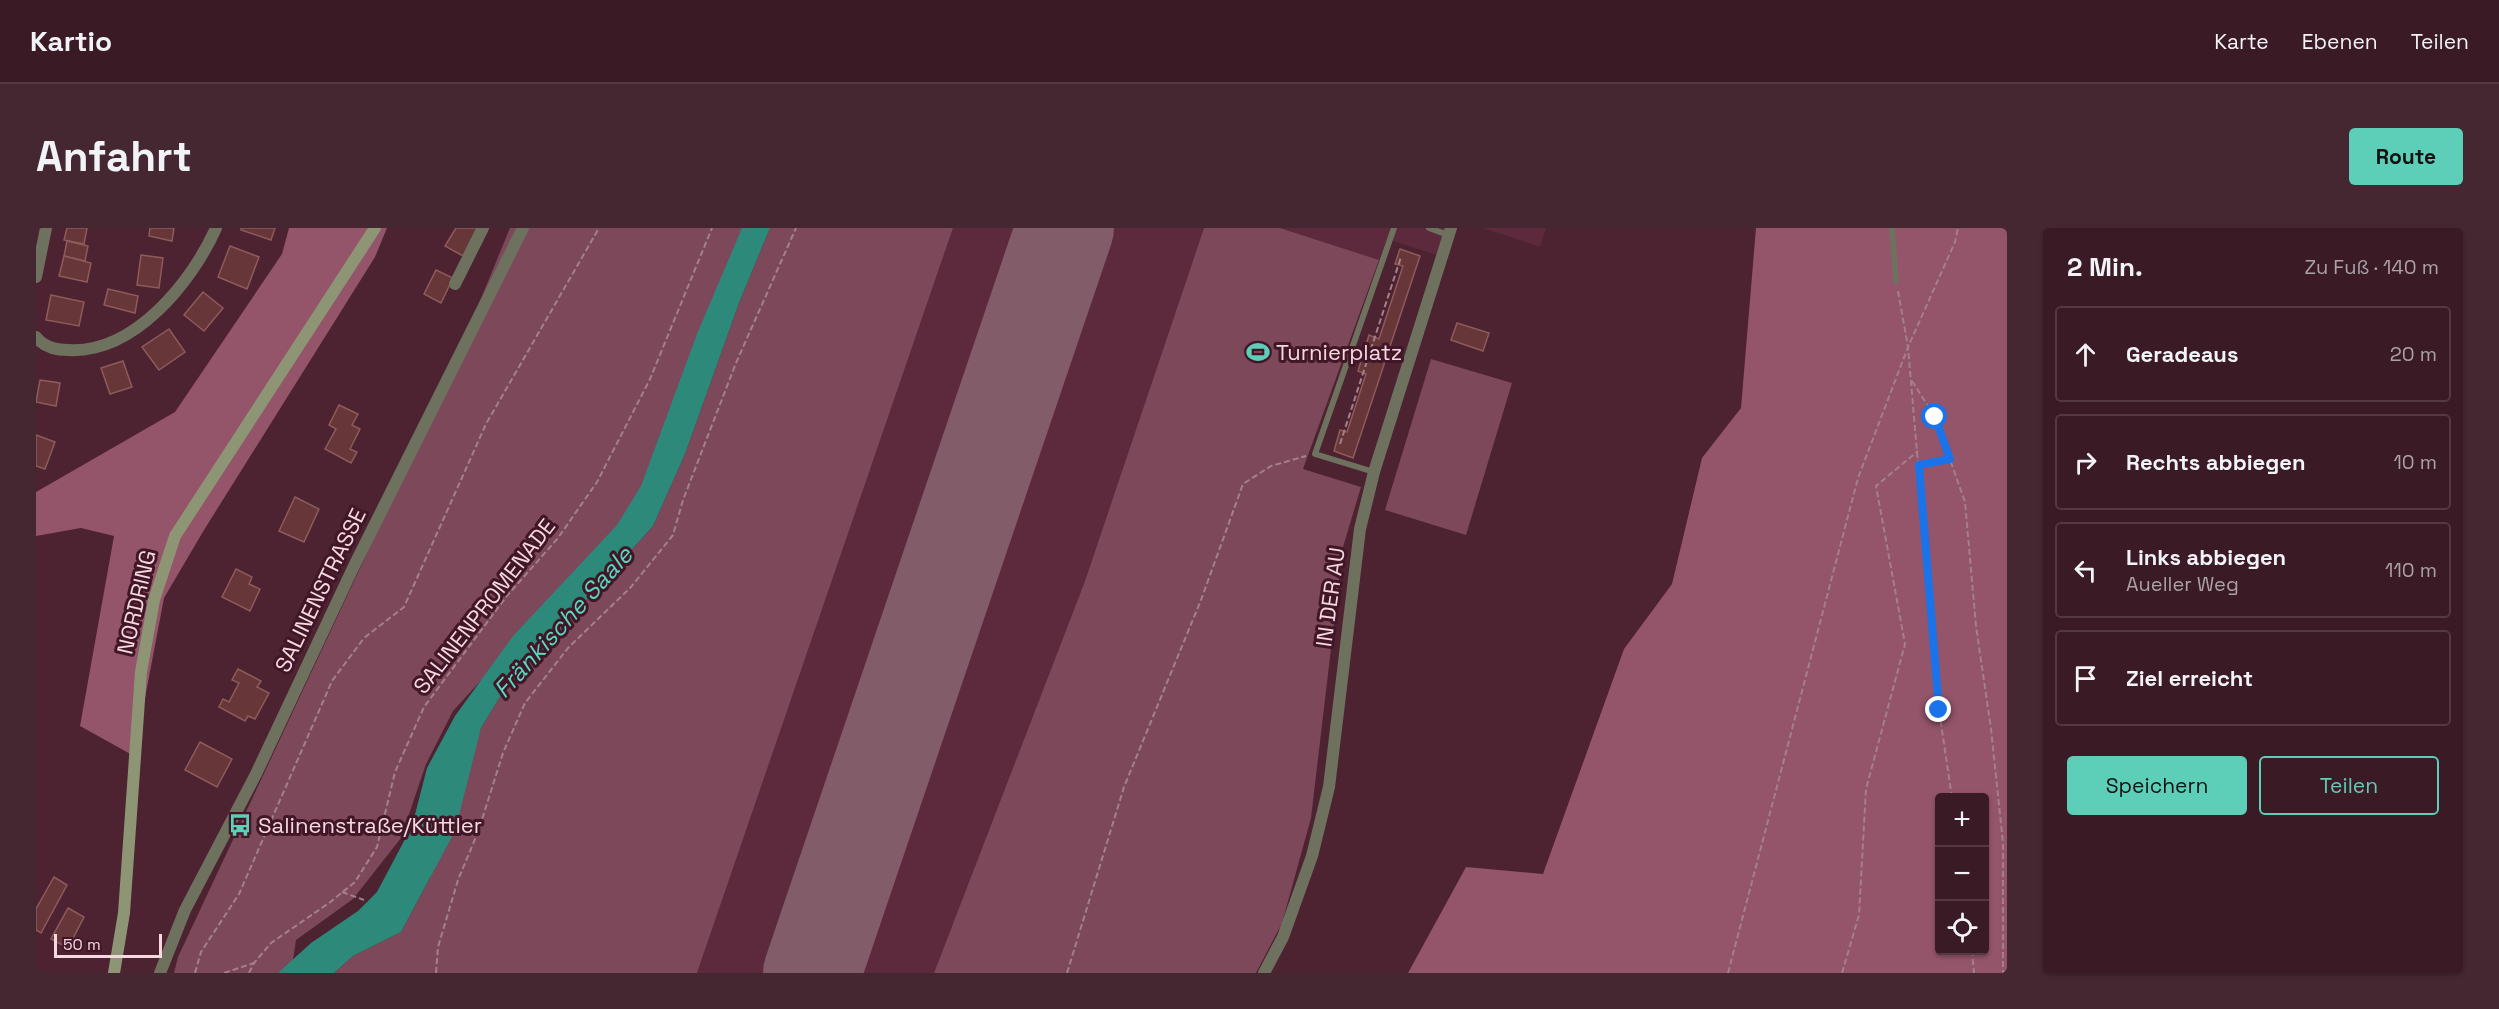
<!DOCTYPE html>
<html lang="de">
<head>
<meta charset="utf-8">
<style>
	body { margin:0; font-family:"Space Grotesk",sans-serif; background:#452732; color:#f1f3f6 }
	.controls { position:absolute; right:18px; bottom:18px; display:grid; overflow:hidden; border-radius:6px; box-shadow:0 2px 4px #0004 }
	.controls button { width:54px; height:54px; display:grid; place-items:center; padding:0; border:0; border-bottom:2px solid #543842; background:#3a1a25; color:#f1f3f6; font:30px sans-serif }
	.scale { position:absolute; left:18px; bottom:15px; width:108px; box-sizing:border-box; padding-left:6px; border:3px solid #f5d8e0; border-top:0; font-size:16px; line-height:21px; white-space:nowrap; color:#f5d8e0; -webkit-text-stroke:4px #411727; paint-order:stroke }
	.stop { position:absolute; width:18px; height:18px; margin:-14px; border:4px solid #1a73e8; border-radius:50%; background:#fff }
	.stop.end { background:#1a73e8; border-color:#fff; box-shadow:0 2px 6px #0008 }
	.list { margin:0; padding:0; list-style:none }
	h2 { display:flex; justify-content:space-between; align-items:center; height:78px; margin:0; padding:0 24px; font-size:26px }
	h2 small { font-size:20px; font-weight:400; color:#aba1a7 }
	.list li { display:grid; grid-template-columns:39px 1fr auto; gap:18px; align-items:center; box-sizing:border-box; height:96px; margin:0 12px 12px; padding:0 12px; border:2px solid #543842; border-radius:6px }
	.list b { display:block; font-size:22px; white-space:nowrap }
	.list p { margin:0; font-size:20px; white-space:nowrap; color:#aba1a7 }
	.list em { font-size:20px; font-style:normal; color:#aba1a7 }
	.actions { display:flex; gap:12px; padding:18px 24px }
	.actions a { flex:1; padding:14px 0; border:2px solid #5dceb8; border-radius:6px; text-align:center; font-size:21px; color:#5dceb8 }
	.actions .main { background:#5dceb8; color:#111 }
	.icon { flex:none; width:33px; height:33px; fill:none; stroke:currentColor; stroke-width:2; stroke-linecap:round; stroke-linejoin:round }
	.map { position:relative; flex:none; width:1971px; height:745px; overflow:hidden; border-radius:6px }
	header { display:flex; align-items:center; gap:36px; box-sizing:border-box; height:84px; padding:0 30px; background:#3a1a25; border-bottom:2px solid #543842 }
	header strong { font-size:28px }
	nav { display:flex; gap:33px; margin-inline-start:auto; font-size:21px }
	.intro { display:flex; align-items:center; justify-content:space-between; box-sizing:border-box; height:144px; padding:0 36px }
	h1 { margin:0; font-size:42px }
	.button { padding:15px 27px; border-radius:6px; background:#5dceb8; color:#111; font-size:21px; font-weight:700 }
	main { display:flex; gap:36px; padding:0 36px }
	aside { flex:1; background:#3a1a25; border-radius:6px; box-shadow:0 2px 4px #0004 }
	.map>svg:first-child { display:block }
	.built { fill:#5c2a3c }
	.green { fill:#7d485a }
	.forest { fill:#94546a; fill-rule:evenodd }
	.water { fill:#2d8979 }
	.lines { fill:none; stroke-linecap:round; stroke-linejoin:round }
	.runway { stroke:#825c68; stroke-width:98 }
	.building { fill:#663638; stroke:#8e5b5b; stroke-width:1.5 }
	.path { stroke:#a4808b; stroke-width:2; stroke-dasharray:6 3; stroke-linecap:butt }
	.lane { stroke:#6d715e; stroke-width:6 }
	.street { stroke:#6d715e; stroke-width:12 }
	.secondary { stroke:#8d9575; stroke-width:12 }
	.route { stroke:#1a73e8; stroke-width:8 }
	.labels { text-anchor:middle; dominant-baseline:central; stroke-width:6; stroke-linejoin:round; paint-order:stroke }
	.poi-label { font-size:22px; fill:#f5d8e0; stroke:#411727; text-anchor:start }
	.street-label { font-size:22px; fill:#f5d8e0; stroke:#411727 }
	.water-label { font-size:24px; font-style:italic; fill:#57d8c0; stroke:#411727 }
</style>
</head>
<body>
<header>
<strong>Kartio</strong>
<nav><a>Karte</a><a>Ebenen</a><a>Teilen</a></nav>
</header>
<div class="intro"><h1>Anfahrt</h1><a class="button">Route</a></div>
<main>
<div class="map">
<svg width="1971" height="745" viewBox="0 0 1971 745">
	<rect width="100%" height="100%" fill="#4d2231"/>
	<!-- built -->
	<g class="built">
		<polygon points="917,0 1168,0 1049,353 898,745 661,745"/>
		<polygon points="1244,0 1411,0 1401,27 1351,11 1343,32"/>
		<polygon points="1447,0 1510,0 1504,19"/>
	</g>
	<!-- green -->
	<g class="green">
		<polygon points="474,0 715,0 609,273 417,483 390,536 365,610 317,671 260,712 255,745 138,745 142,729 407,163"/>
		<polygon points="734,0 917,0 661,745 298,745 317,728 365,704 394,650 445,500 465,467 617,298 649,226 703,75"/>
		<polygon points="1168,0 1244,0 1343,32 1267,241 1325,259 1307,319 1275,590 1246,695 1220,745 898,745 1049,353"/>
		<polygon points="1395,131 1476,155 1430,307 1349,282"/>
	</g>
	<!-- forest -->
	<g class="forest">
		<polygon points="253,0 351,0 339,29 168,302 128,370 98,528 44,498 78,308 45,300 0,308 0,264 139,184 246,26"/>
		<path d="M1720 0H1971V745H1372L1430 639 1507 646 1588 421 1636 356 1666 230 1705 180ZM1904 570H1948V722H1904Z"/>
	</g>
	<!-- water -->
	<polygon class="water" points="706,0 734,0 703,75 649,226 617,298 465,467 445,500 419,603 365,704 317,728 298,745 242,745 275,715 322,683 341,664 376,598 391,540 419,488 477,408 581,297 605,258 661,106"/>
	<g class="lines">
		<!-- runway -->
		<polyline class="runway" points="776,745 1029,0"/>
	</g>
	<!-- building -->
	<g class="building">
		<polygon points="31,0 51,0 48,16 28,12"/>
		<polygon points="114,0 138,0 136,13 113,8"/>
		<polygon points="205,0 239,0 235,12 205,2"/>
		<polygon points="420,0 441,0 427,28 409,18"/>
		<polygon points="31,13 52,18 49,33 28,28"/>
		<polygon points="194,18 223,29 211,61 182,49"/>
		<polygon points="1364,21 1384,28 1317,230 1298,223 1304,202 1311,204 1330,146 1322,143 1333,107 1343,111 1367,38 1359,36"/>
		<polygon points="105,27 127,30 123,60 101,57"/>
		<polygon points="28,28 55,35 51,54 23,48"/>
		<polygon points="400,42 417,50 405,75 388,66"/>
		<polygon points="72,61 102,68 99,85 68,77"/>
		<polygon points="167,64 187,80 168,103 148,87"/>
		<polygon points="15,67 48,74 43,98 10,92"/>
		<polygon points="1421,95 1453,105 1447,123 1415,112"/>
		<polygon points="133,101 149,124 123,142 106,119"/>
		<polygon points="87,133 96,159 74,166 65,140"/>
		<polygon points="4,152 24,155 20,178 0,174"/>
		<polygon points="303,177 322,186 316,197 324,201 314,221 321,224 315,235 289,221 300,201 293,197"/>
		<polygon points="0,207 19,214 9,241 0,238"/>
		<polygon points="259,269 283,281 268,314 243,303"/>
		<polygon points="200,341 216,349 213,356 224,361 214,383 186,369"/>
		<polygon points="202,441 225,453 221,459 233,465 219,491 212,488 209,493 183,479 187,471 193,474 203,455 196,452"/>
		<polygon points="164,514 196,531 181,559 149,542"/>
		<polygon points="18,649 31,657 5,705 0,702 0,681"/>
		<polygon points="32,680 48,689 32,720 15,711"/>
	</g>
	<g class="lines">
		<!-- path -->
		<g class="path">
			<polyline points="1862,63 1872,119 1903,482 1916,570"/>
			<polyline points="1876,153 1899,189 1929,274 1940,398 1955,501 1967,615 1967,745"/>
			<polyline points="1304,216 1365,29"/>
			<polyline points="1884,236 1914,231"/>
			<polyline points="306,664 328,672"/>
			<polyline points="1936,722 1938,745"/>
			<polyline points="159,745 165,724 203,666 296,453 328,410 368,379 450,196 563,0"/>
			<polyline points="188,745 218,735"/>
			<polyline points="213,745 218,735 235,715 293,675 319,654 341,619 359,544 388,479 470,369 522,310 561,254 614,151 676,0"/>
			<polyline points="400,745 402,719 422,652 442,604 467,525 489,475 532,420 595,359 637,307 647,272 700,135 760,0"/>
			<polyline points="1031,745 1088,559 1165,372 1207,256 1235,238 1270,228"/>
			<polyline points="1692,745 1822,250 1872,119 1919,14 1922,0"/>
			<polyline points="1806,745 1823,687 1830,561 1869,416 1840,258 1882,223"/>
		</g>
		<!-- lane -->
		<g class="lane">
			<polyline points="1393,0 1412,7"/>
			<polyline points="1856,0 1860,53"/>
			<polyline points="1338,244 1279,226 1358,0"/>
		</g>
		<!-- street -->
		<g class="street">
			<polyline points="0,49 10,0"/>
			<polyline points="419,56 447,0"/>
			<path d="M0 109C8 119 20 122 32 122 98 126 156 54 180 0"/>
			<polyline points="124,745 149,682 220,546 318,338 487,0"/>
			<polyline points="1228,745 1247,709 1276,628 1293,559 1324,301 1338,244 1415,0"/>
		</g>
		<!-- secondary -->
		<polyline class="secondary" points="78,745 88,685 105,444 118,372 139,308 339,0"/>
	</g>
	<g class="lines">
		<!-- route -->
		<polyline class="route" points="1899,189 1914,231 1883,237 1903,482"/>
	</g>
	<!-- icons -->
	<defs>
		<g id="stadium-bare" transform="scale(1.8)"><path d="M0-5a6.5 5 0 1 0 0 10a6.5 5 0 1 0 0-10ZM-3.5-1.8h7v3.6h-7Z" fill="#5dceb8" stroke="#411727" stroke-width="2.5" paint-order="stroke"/></g>
		<g id="bus-bare" transform="scale(1.8)"><path d="M-5-6H5V4H4V6H2V4H-2V6H-4V4H-5ZM-3.5-4V0h7V-4ZM-3.5 1.2v1.5H-2V1.2ZM2 1.2v1.5H3.5V1.2Z" fill="#5dceb8" stroke="#411727" stroke-width="2.5" paint-order="stroke"/></g>
	</defs>
	<g fill-rule="evenodd">
		<use href="#stadium-bare" x="1222" y="124"/>
		<use href="#bus-bare" x="204" y="597"/>
	</g>
	<g class="labels">
		<!-- poi labels -->
		<g class="poi-label">
			<text x="1240" y="124">Turnierplatz</text>
			<text x="222" y="597">Salinenstraße/Küttler</text>
		</g>
		<!-- street labels -->
		<g class="street-label">
			<text transform="translate(284 362) rotate(-64)">SALINENSTRASSE</text>
			<text transform="translate(1294 369) rotate(-82)">IN DER AU</text>
			<text transform="translate(100 374) rotate(-77)">NORDRING</text>
			<text transform="translate(448 378) rotate(-52)">SALINENPROMENADE</text>
		</g>
		<!-- water labels -->
		<g class="water-label">
			<text transform="translate(527 394) rotate(-48)">Fränkische Saale</text>
		</g>
	</g>
</svg>
<div class="controls">
<button>+</button>
<button>−</button>
<button><svg class="icon" aria-label="locate" viewBox="0 0 24 24"><circle cx="12" cy="12" r="6"/><path d="M12 2v4M12 18v4M2 12h4M18 12h4"/></svg></button>
</div>
<div class="scale">50 m</div>
<div class="stop" style="left:1899px;top:189px"></div>
<div class="stop end" style="left:1903px;top:482px"></div>
</div>
<aside>
<h2>2 Min.<small>Zu Fuß · 140 m</small></h2>
<ul class="list">
<li><svg class="icon" aria-label="ahead" viewBox="0 0 24 24"><path d="M12 20V5M6 11l6-6 6 6"/></svg><div><b>Geradeaus</b></div><em>20 m</em></li>
<li><svg class="icon" aria-label="right" viewBox="0 0 24 24"><path d="M7 20v-9h11M14 6l5 5-5 5"/></svg><div><b>Rechts abbiegen</b></div><em>10 m</em></li>
<li><svg class="icon" aria-label="left" viewBox="0 0 24 24"><path d="M17 20v-9H6M10 6l-5 5 5 5"/></svg><div><b>Links abbiegen</b><p>Aueller Weg</p></div><em>110 m</em></li>
<li><svg class="icon" aria-label="arrive" viewBox="0 0 24 24"><path d="M6 21V4h12l-3 4 3 4H6"/></svg><div><b>Ziel erreicht</b></div></li>
</ul>
<div class="actions"><a class="main">Speichern</a><a>Teilen</a></div>
</aside>
</main>
</body>
</html>
